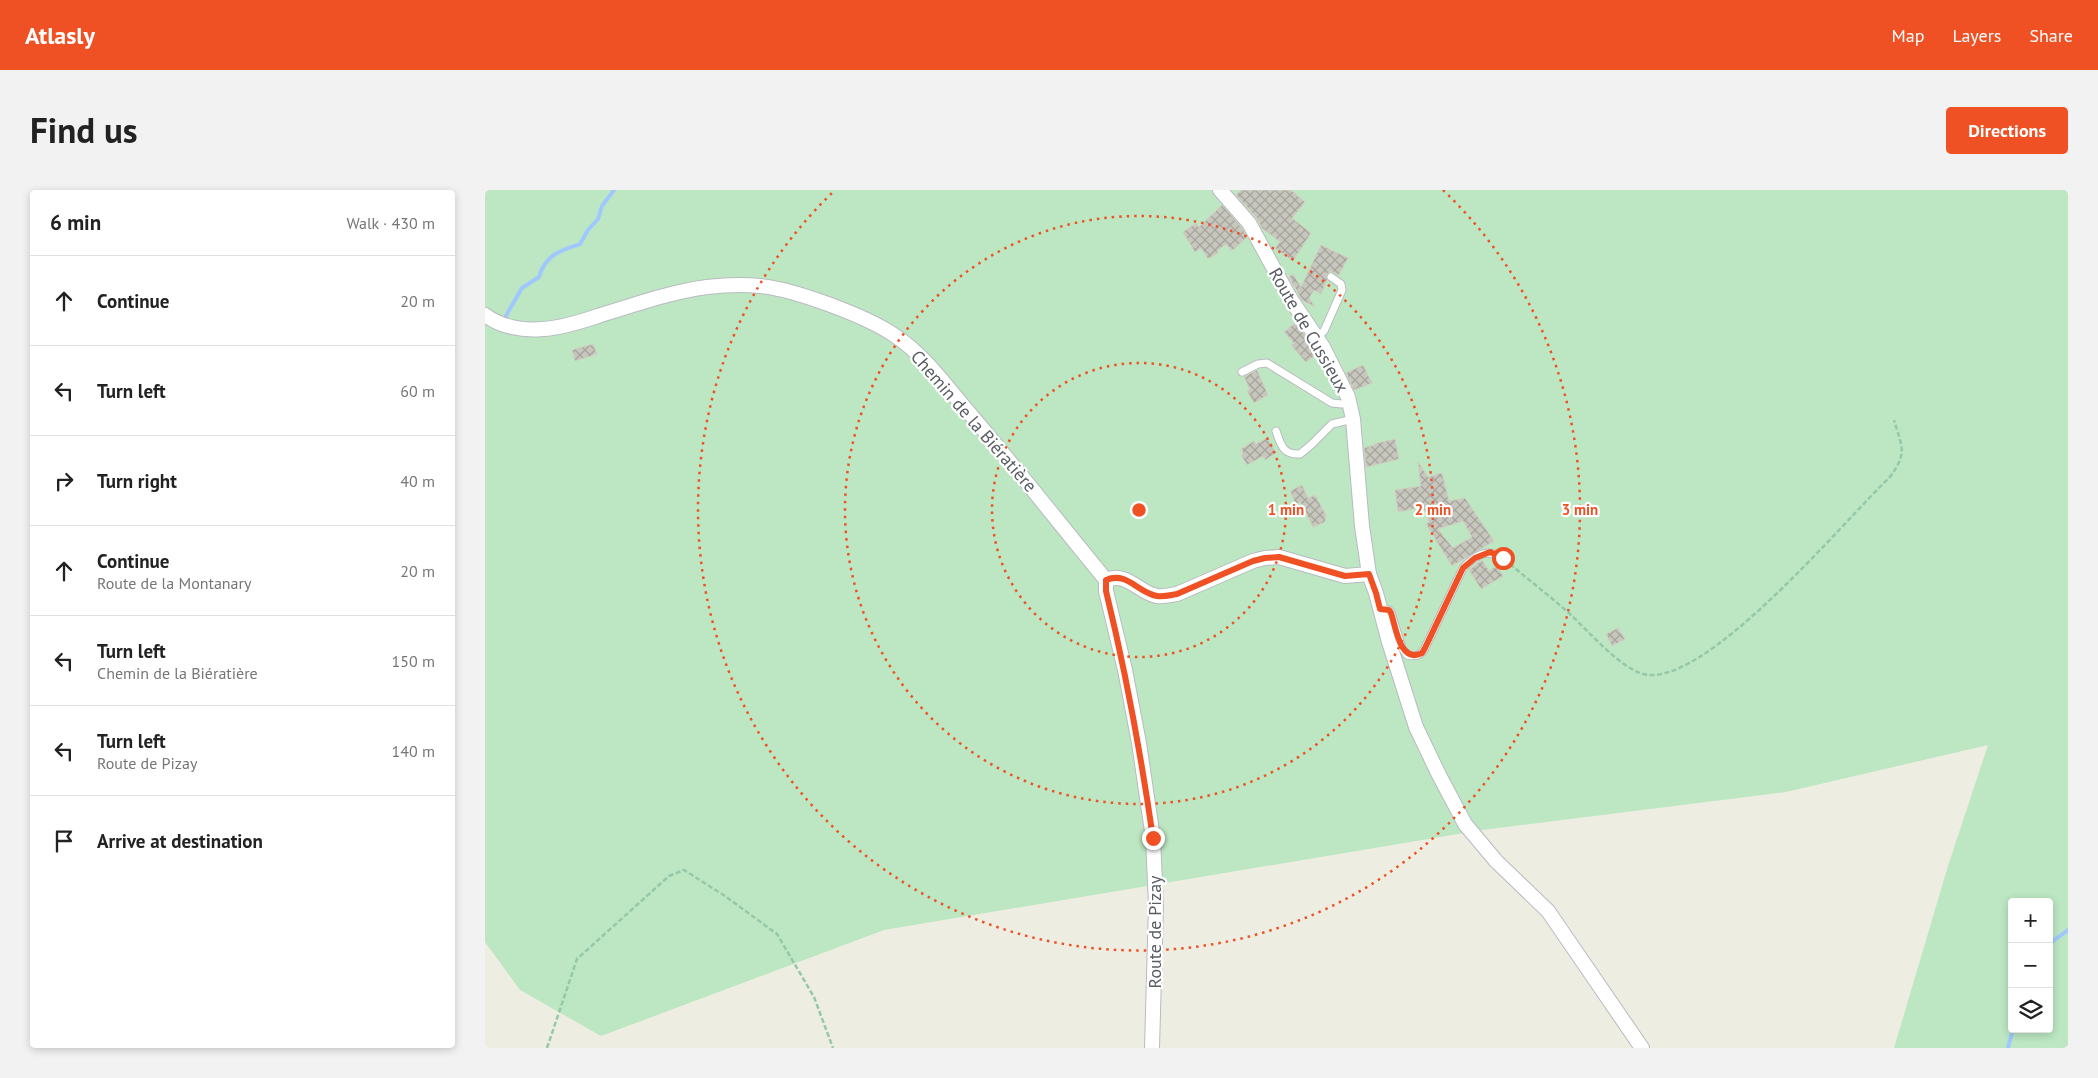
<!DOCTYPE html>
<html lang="en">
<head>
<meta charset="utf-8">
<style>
	body { margin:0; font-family:"PT Sans",sans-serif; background:#f2f2f2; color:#222 }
	.controls { position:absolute; right:15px; bottom:15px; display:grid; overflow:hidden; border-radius:5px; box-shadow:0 2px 8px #0003 }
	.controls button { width:45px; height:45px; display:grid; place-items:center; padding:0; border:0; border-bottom:1px solid #e0e0e0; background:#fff; color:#222; font:25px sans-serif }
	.stop { position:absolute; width:15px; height:15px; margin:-11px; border:4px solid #f05124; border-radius:50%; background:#fff }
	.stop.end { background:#f05124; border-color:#fff; box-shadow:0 1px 5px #0008 }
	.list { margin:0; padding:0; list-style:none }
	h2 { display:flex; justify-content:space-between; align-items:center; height:65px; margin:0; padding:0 20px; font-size:21px }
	h2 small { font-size:16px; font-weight:400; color:#767676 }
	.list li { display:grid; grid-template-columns:32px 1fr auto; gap:15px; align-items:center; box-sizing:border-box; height:90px; padding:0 20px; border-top:1px solid #e0e0e0 }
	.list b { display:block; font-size:19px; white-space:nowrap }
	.list p { margin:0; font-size:16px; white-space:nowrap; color:#767676 }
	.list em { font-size:16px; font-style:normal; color:#767676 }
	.icon { flex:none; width:28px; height:28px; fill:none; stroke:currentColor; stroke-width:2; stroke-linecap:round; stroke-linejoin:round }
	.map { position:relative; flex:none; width:1583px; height:858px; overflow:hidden; border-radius:5px }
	header { display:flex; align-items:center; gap:30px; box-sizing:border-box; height:70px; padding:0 25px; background:#f05124; color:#fff }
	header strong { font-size:24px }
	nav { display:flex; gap:28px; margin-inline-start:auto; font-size:18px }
	.intro { display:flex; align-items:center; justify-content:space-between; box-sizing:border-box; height:120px; padding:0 30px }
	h1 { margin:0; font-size:35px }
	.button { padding:12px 22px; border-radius:5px; background:#f05124; color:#fff; font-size:18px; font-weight:700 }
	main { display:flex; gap:30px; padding:0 30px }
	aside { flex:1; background:#fff; border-radius:5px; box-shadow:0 2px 8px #0003 }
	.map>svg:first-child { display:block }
	.grass { fill:#bce7c2; fill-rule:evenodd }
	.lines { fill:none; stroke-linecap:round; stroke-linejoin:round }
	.stream { stroke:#a0c8ff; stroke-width:4 }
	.building { fill:url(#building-cross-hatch); stroke:#d2cfbf; fill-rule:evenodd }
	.service-casing { stroke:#b9bbc1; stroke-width:9 }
	.minor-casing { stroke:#b9bbc1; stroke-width:16 }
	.path { stroke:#95c8aa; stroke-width:2.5; stroke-dasharray:5 2.5; stroke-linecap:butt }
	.service { stroke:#fff; stroke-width:7 }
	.minor { stroke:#fff; stroke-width:14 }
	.route { stroke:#f05124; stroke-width:6 }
	.ring { fill:none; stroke:#f05124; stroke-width:2.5; stroke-dasharray:2.5 5 }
	.labels { text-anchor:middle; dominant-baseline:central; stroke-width:4.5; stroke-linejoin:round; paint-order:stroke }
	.street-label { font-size:18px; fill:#5a5d63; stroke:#fff }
	.centre { fill:#f05124; stroke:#fff; stroke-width:2.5 }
	.ring-label { font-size:15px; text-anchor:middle; font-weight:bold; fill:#f05124; stroke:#fff; stroke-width:4.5; stroke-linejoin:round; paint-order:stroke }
</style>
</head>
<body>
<header>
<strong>Atlasly</strong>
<nav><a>Map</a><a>Layers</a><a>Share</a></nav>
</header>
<div class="intro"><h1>Find us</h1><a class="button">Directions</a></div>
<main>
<aside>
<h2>6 min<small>Walk · 430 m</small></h2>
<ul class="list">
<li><svg class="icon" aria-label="ahead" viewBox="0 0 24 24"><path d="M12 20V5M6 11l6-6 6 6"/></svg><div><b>Continue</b></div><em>20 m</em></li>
<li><svg class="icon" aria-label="left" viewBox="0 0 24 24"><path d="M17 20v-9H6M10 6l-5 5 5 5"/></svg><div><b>Turn left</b></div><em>60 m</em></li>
<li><svg class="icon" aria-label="right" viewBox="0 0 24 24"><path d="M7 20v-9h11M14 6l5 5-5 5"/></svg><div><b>Turn right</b></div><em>40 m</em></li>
<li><svg class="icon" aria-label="ahead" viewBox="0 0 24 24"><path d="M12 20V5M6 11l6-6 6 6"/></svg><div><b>Continue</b><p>Route de la Montanary</p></div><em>20 m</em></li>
<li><svg class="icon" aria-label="left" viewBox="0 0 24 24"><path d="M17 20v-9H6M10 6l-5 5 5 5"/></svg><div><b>Turn left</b><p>Chemin de la Biératière</p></div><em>150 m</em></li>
<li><svg class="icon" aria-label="left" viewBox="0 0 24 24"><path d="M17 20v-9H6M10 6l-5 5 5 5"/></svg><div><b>Turn left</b><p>Route de Pizay</p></div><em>140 m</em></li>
<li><svg class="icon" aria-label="arrive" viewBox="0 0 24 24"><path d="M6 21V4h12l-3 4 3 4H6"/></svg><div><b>Arrive at destination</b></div></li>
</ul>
</aside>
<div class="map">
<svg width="1583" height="858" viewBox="0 0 1583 858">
	<defs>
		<pattern id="building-cross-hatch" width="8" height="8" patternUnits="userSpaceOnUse" patternTransform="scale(1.25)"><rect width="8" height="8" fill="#c8c7be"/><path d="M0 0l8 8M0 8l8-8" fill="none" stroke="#a5a59e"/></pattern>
	</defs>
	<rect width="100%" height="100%" fill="#eeede1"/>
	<!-- grass -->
	<path class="grass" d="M0 0H1583V858H1409L1463 676 1503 555 1301 602 997 640 399 740 116 846 35 800 0 752ZM1527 712H1564V839H1527Z"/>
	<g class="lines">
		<!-- stream -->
		<g class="stream">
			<path d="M18 131 37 98 54 87C60 65 76 60 95 54L103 40 113 29 117 16 129 0"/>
			<polyline points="1564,754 1583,740"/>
			<polyline points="1523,858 1528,839"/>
		</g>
	</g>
	<!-- building -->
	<g class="building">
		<polygon points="756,0 806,0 820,12 807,28 826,43 808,71 790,58 795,52 777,38 771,27 751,5"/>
		<polygon points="737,15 757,38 762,47 747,61 741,54 732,61 733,63 723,69 716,58 710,62 698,42 711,33 714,37"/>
		<polygon points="836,55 863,68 854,85 846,81 842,84 842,90 836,104 829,100 824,108 830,117 817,110 804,87 808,84 816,97"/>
		<polygon points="811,132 832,164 821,172 806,155 809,153 799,142"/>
		<polygon points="108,154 112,164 90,171 87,160"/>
		<polygon points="878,175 887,193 869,200 861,183"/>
		<polygon points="772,180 783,205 769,213 762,201 765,199 759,187"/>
		<polygon points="782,248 791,263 780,270 778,266 762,275 756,265 758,263 756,259 769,251 771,254"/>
		<polygon points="910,249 914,269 881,277 879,258 889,255 889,254"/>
		<path d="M933 272 943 287 957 283 964 311 980 308 1009 351 967 376 941 334 944 332 938 317 913 322 910 300 936 296ZM978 331 987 347 968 358 953 339Z"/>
		<polygon points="817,295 823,308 830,305 841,325 840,332 828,337 815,312 811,314 805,301"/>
		<polygon points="997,370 1004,381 1012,376 1018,386 996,399 984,380"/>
		<polygon points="1133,438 1140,449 1127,456 1121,444"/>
	</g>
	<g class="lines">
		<!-- service casing -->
		<g class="service-casing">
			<g id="service">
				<polyline points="831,148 839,141 857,100 856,94 846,87"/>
				<polyline points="757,182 773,174 782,173 847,213 857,214 864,212"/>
				<path d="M791 241C796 255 798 265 815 264L826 255 847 234 868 229"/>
				<path d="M895 419 904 420 906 423 917 458 922 465C930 467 936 466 940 458L978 378C990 365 1002 358 1018 368"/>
			</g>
		</g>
		<!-- minor casing -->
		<g class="minor-casing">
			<g id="minor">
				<polyline points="735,0 764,33 805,108 838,157 863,207 868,229 877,336 884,384 891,403 904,452 931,537 954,585 980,634 1011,671 1063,721 1157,858"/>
				<path d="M0 125C16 137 38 141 58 139 76 138 95 132 113 126 149 115 185 102 222 97 239 95 258 94 275 96 309 99 381 126 409 145 438 164 458 192 480 218 528 274 574 333 621 390"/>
				<polyline points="621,390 621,401 640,480 654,553 668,648 671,715 667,858"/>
				<path d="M621 390C642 381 654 403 672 406 679 407 686 405 692 404L768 371 780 368 794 367 860 386 884 384"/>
			</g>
		</g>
		<!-- path -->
		<g class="path">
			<path d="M1025 374C1045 391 1066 407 1086 425 1104 442 1133 475 1155 483 1215 506 1362 327 1405 287 1423 262 1417 258 1409 230"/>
			<polyline points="62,858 92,769 184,686 199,680 240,706 292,744 329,807 348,858"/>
		</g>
		<!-- service -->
		<use href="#service" class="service"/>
		<!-- minor -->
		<use href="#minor" class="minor"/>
	</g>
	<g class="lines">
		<!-- route -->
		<path class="route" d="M668 648C656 565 641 483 621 401V390C642 381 653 403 672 406 679 407 686 405 692 404L768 371 780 368 794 367 860 386 884 384 891 403 895 419 904 420 906 423C911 438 915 474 937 463L940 458 978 378 990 368 1005 362 1018 368"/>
	</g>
	<!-- distance rings -->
	<g class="ring">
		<circle cx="654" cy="320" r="147"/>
		<circle cx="654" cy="320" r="294"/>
		<path d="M958 0A441 441 0 1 1 350 0"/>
	</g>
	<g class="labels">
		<!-- street labels -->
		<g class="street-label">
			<text transform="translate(824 140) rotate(60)">Route de Cussieux</text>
			<text transform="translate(489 231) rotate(49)">Chemin de la Biératière</text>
			<text transform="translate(669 742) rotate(-90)">Route de Pizay</text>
		</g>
	</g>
	<circle cx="654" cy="320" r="8" class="centre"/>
	<g class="ring-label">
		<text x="801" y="325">1 min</text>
		<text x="948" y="325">2 min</text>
		<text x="1095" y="325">3 min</text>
	</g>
</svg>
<div class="controls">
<button>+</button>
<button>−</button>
<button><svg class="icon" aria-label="layers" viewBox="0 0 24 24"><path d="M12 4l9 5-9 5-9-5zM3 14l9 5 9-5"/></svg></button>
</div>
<div class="stop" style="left:1018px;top:368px"></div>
<div class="stop end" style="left:668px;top:648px"></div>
</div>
</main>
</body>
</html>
